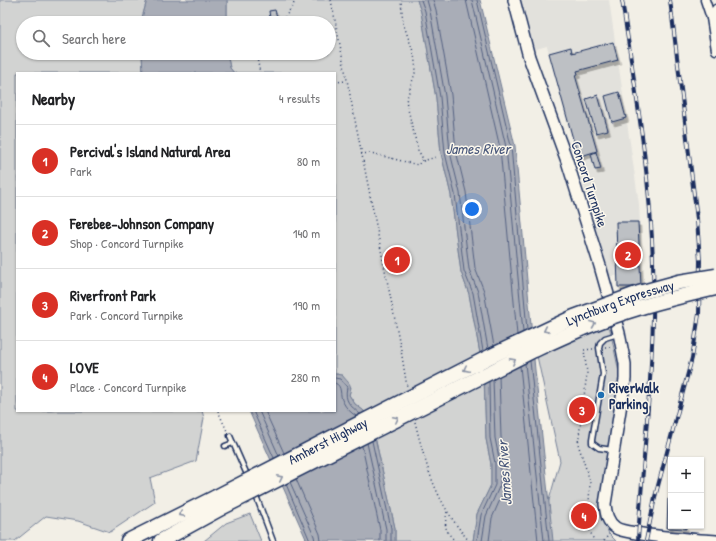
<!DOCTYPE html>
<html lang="en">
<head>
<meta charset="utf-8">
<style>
	body { margin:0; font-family:"Patrick Hand",sans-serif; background:#f6f6f6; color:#202124 }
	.controls { position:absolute; right:12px; bottom:12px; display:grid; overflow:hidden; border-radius:0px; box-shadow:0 1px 3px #0004 }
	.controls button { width:36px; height:36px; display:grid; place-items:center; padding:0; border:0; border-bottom:1px solid #e0e0e0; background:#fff; color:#202124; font:20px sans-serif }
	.you { position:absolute; left:472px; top:209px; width:14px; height:14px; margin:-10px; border:3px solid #fff; border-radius:50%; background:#1a73e8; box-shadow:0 0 0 6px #1a73e833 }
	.badge { display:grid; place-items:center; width:26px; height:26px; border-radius:50%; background:#d93025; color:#fff; font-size:13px; font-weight:700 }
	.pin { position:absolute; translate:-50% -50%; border:2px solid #fff; box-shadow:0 1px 4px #0006 }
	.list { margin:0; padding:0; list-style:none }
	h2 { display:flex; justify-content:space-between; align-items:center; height:52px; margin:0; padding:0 16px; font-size:17px }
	h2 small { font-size:13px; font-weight:400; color:#757577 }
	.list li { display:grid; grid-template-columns:26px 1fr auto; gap:12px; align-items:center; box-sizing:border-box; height:72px; padding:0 16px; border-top:1px solid #e0e0e0 }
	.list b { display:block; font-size:15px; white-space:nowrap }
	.list p { margin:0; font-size:13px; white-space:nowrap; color:#757577 }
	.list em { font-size:13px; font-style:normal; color:#757577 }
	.icon { flex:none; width:22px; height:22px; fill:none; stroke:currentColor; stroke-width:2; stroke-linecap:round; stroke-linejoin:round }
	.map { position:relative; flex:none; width:716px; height:541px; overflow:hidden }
	.search { position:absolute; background:#fff; box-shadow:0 1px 3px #0004; left:16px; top:16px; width:320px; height:44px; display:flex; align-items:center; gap:10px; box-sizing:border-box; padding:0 14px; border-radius:22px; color:#757577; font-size:15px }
	.panel { position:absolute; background:#fff; box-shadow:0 1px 3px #0004; left:16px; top:72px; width:320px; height:340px; border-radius:0px }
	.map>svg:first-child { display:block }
	.built { fill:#e2e1dc }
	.green { fill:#d2d3d2; stroke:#768198 }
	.water { fill:#a9adb7; stroke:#707b93 }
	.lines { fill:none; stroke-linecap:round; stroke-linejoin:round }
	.shore { stroke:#546182; stroke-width:1 }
	.building { fill:#bdc0c4; stroke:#1b2f5e; filter:url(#shadow) }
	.lane-casing { stroke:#1b2f5e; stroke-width:7 }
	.street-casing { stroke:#1b2f5e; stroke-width:11 }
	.secondary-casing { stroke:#1b2f5e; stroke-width:14 }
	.highway-casing { stroke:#1b2f5e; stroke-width:17 }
	.path { stroke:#1b2f5e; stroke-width:1.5; stroke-dasharray:1 3; stroke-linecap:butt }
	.lane { stroke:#fbf7ec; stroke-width:4 }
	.street { stroke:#fbf7ec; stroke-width:8 }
	.secondary { stroke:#fbf7ec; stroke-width:11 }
	.highway { stroke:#fbf7ec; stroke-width:14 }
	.rail-casing { stroke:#1b2f5e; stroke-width:4 }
	.rail { stroke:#fbf7ec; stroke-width:2.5; stroke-dasharray:8; stroke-linecap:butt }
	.highway-bridge-casing { stroke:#1b2f5e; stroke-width:17; stroke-linecap:butt }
	.highway-bridge { stroke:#fbf7ec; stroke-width:14 }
	.oneway { stroke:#8b93a5 }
	.poi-dot { fill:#1f6fb2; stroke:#fbf7ec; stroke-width:1.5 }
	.labels { text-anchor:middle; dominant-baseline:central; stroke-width:3; stroke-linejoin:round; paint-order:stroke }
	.street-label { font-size:14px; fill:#1b2f5e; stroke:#fbf7ec }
	.poi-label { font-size:14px; font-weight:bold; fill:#1b2f5e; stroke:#fbf7ec; text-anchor:start }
	.water-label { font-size:15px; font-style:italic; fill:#465579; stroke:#fbf7ec }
</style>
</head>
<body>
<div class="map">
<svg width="716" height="541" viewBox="0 0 716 541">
	<defs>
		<filter id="shadow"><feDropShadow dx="2.5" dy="4" stdDeviation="0" flood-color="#0004"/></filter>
	</defs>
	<rect width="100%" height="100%" fill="#f2efe6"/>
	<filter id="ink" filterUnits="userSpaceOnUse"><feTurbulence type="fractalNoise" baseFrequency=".025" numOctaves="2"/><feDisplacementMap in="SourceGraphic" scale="8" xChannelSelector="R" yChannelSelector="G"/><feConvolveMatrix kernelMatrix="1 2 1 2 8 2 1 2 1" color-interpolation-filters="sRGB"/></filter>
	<g filter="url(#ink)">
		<!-- built -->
		<polygon class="built" points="520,0 609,0 639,204 643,285 619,286 618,276 608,276 547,46 533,50"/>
		<!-- green -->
		<g class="green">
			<polygon points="0,0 147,0 142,18 142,23 23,23 23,53 142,53 143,73 17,73 17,411 202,411 204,418 196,461 150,478 155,502 110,532 78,521 46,516 15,541 0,541"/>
			<polygon points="227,0 417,0 421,12 436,98 441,153 451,195 461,272 469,294 484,375 486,439 491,464 491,485 477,514 473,541 395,541 395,528 375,437 364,411 355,404 349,395 351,387 338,374 335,374 335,73 234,73 230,68 227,53 329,53 329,23 227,23"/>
			<polygon points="609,325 620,377 601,513 609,534 616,541 542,541 541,529 560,461 537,356"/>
			<polygon points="250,514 261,541 204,541 226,523"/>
		</g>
		<!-- water -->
		<g class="water">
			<polygon points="147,0 227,0 227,23 142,23 142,18"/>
			<polygon points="417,0 480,0 515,146 535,370 553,541 473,541 477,514 491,485 491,464 486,439 484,375 469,294 461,272 451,195 441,153 436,98 421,12"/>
			<polygon points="142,53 227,53 230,68 234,73 143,73"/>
			<path d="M335 374 342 375C349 384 353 384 349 395L355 404 364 411 375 437 395 528V541H307L249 411H335Z"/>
		</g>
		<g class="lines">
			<!-- shore -->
			<g class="shore">
				<polyline points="421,0 425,11 440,97 445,153 455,194 464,271 473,293 483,351"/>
				<polyline points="427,0 430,11 445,96 450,152 460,193 469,269 478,292 488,349"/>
				<polyline points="433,0 436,10 451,95 456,151 466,192 475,268 484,291 494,346"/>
				<polyline points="466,0 500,148 517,335"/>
				<polyline points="472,0 506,147 523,332"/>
				<polyline points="477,0 511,146 527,330"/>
				<polyline points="530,361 549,541"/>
				<polyline points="525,363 544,541"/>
				<polyline points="520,366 538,541"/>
				<path d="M335 378 340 379 347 387C344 402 350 405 360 414"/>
				<path d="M335 383C343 386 339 395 343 402 346 408 350 412 356 416"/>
				<polyline points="253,411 274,458"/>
				<polyline points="259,411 279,456"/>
				<polyline points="265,411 284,453"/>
				<polyline points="372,441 391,528 391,541"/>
				<polyline points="367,443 386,529 386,541"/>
				<polyline points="362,446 380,530 380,541"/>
				<polyline points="296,479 320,534 321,541"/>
				<polyline points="290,482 314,536 315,541"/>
				<polyline points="286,484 310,541"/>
				<polyline points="477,541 481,515 495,485 495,463 490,438 489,382"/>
				<polyline points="482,541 486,516 500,485 500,463 495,438 493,379"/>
				<polyline points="489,541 492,518 506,486 506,462 501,437 499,376"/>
			</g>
		</g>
		<!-- building -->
		<g class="building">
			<polygon points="275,10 277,17 270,18 269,11"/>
			<polygon points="613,42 618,60 577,71 578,74 575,75 597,151 578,157 549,53 571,47 572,53"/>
			<polygon points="619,92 626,118 612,122 605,96"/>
			<polygon points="598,95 608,130 596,133 586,99"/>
			<polygon points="596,152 601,169 595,170 591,154"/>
			<polygon points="616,222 638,222 641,287 618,287"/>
			<polygon points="668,499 671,499 671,526 686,526 686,529 667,528"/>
		</g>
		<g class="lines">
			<!-- lane casing -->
			<g class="lane-casing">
				<g id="lane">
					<polyline points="230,436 248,477"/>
					<polyline points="225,446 233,443"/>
					<polyline points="613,450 599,448 592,443 592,440 603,374 599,348 600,343 605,338 618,334"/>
					<polyline points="255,493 273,541"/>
				</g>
			</g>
			<!-- street casing -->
			<g class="street-casing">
				<g id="street">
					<polyline points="705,0 711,18"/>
					<polyline points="716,9 711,18 716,50"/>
				</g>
			</g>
			<!-- secondary casing -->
			<g class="secondary-casing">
				<path id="secondary" d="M514 0 529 57 567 161 600 266 619 333 625 364V379L605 504C606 513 607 522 616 528 621 531 630 532 636 533 663 538 689 539 716 541"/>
			</g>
			<!-- highway casing -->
			<g class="highway-casing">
				<g id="highway">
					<polyline points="128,541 216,497"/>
					<polyline points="161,541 221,508"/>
				</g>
			</g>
			<!-- path -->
			<g class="path">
				<polyline points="331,0 401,350 407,387"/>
				<polyline points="279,23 286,16 296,0"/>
				<polyline points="256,53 260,73"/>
				<polyline points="335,82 347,81"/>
				<polyline points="361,154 371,153 418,165 423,159 418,150 406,101 416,70 414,54 403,23 401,0"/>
				<polyline points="423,161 436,157"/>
				<polyline points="605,347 613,347"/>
				<polyline points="593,349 584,350 587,373 578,444 590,481 588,526 594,541"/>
				<polyline points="218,411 227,431"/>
				<path d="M415 422C427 470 436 502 469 541"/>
				<path d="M447 512C444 527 445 530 455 541"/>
				<polyline points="604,541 609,534"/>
			</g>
			<!-- lane -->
			<use href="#lane" class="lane"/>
			<!-- street -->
			<use href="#street" class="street"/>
			<!-- secondary -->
			<use href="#secondary" class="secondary"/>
			<!-- highway -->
			<use href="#highway" class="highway"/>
			<!-- rail casing -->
			<g class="rail-casing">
				<g id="rail">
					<path d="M622 0C635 87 650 173 653 261 656 354 643 448 638 541"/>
					<polyline points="646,541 655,497 692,358 699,314 700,261 697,219 670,0"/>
				</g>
			</g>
			<!-- rail -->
			<use href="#rail" class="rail"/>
			<!-- highway-bridge casing -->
			<g class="highway-bridge-casing">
				<g id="highway-bridge">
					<path id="s1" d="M216 497 487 358 574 317 639 293 679 282 716 276"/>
					<path d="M221 508 532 351C567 335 601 319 638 308 664 300 690 294 716 288"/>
				</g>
			</g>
			<!-- highway-bridge -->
			<use href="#highway-bridge" class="highway-bridge"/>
		</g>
		<!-- one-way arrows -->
		<defs><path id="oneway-chevron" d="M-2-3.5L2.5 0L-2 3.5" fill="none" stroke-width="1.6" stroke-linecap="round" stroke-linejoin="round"/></defs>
		<g class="oneway">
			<use href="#oneway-chevron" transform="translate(593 324) rotate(-22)"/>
			<use href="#oneway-chevron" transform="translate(546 330) rotate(155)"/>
			<use href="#oneway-chevron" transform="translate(513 361) rotate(-28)"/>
			<use href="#oneway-chevron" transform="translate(466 369) rotate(153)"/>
			<use href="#oneway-chevron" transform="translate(396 419) rotate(-27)"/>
			<use href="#oneway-chevron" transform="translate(280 478) rotate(-27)"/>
			<use href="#oneway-chevron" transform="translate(181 514) rotate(153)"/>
		</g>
	</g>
	<!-- markers -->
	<circle class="poi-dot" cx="601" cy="395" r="4"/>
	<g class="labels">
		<!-- street labels -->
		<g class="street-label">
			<text transform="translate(590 184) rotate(72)">Concord Turnpike</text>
			<text stroke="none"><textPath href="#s1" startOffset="449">Lynchburg Expressway</textPath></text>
			<text stroke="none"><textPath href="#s1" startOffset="125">Amherst Highway</textPath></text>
		</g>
		<!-- poi labels -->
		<g class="poi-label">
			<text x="609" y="387">RiverWalk<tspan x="609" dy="16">Parking</tspan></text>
		</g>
		<!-- water labels -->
		<g class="water-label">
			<text x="478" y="148">James River</text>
			<text transform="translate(504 473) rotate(-94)">James River</text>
		</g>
	</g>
</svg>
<div class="controls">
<button>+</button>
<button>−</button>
</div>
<div class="you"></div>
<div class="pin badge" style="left:397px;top:260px">1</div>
<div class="pin badge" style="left:628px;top:255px">2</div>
<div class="pin badge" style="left:582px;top:410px">3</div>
<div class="pin badge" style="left:584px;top:516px">4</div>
<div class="search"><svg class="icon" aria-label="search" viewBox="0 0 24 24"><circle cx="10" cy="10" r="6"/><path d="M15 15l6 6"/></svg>Search here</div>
<section class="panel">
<h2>Nearby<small>4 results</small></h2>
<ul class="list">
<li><span class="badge">1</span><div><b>Percival's Island Natural Area</b><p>Park</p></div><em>80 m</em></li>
<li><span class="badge">2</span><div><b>Ferebee-Johnson Company</b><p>Shop · Concord Turnpike</p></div><em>140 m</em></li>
<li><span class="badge">3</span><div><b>Riverfront Park</b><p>Park · Concord Turnpike</p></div><em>190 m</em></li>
<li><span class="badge">4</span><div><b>LOVE</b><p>Place · Concord Turnpike</p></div><em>280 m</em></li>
</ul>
</section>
</div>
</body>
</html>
